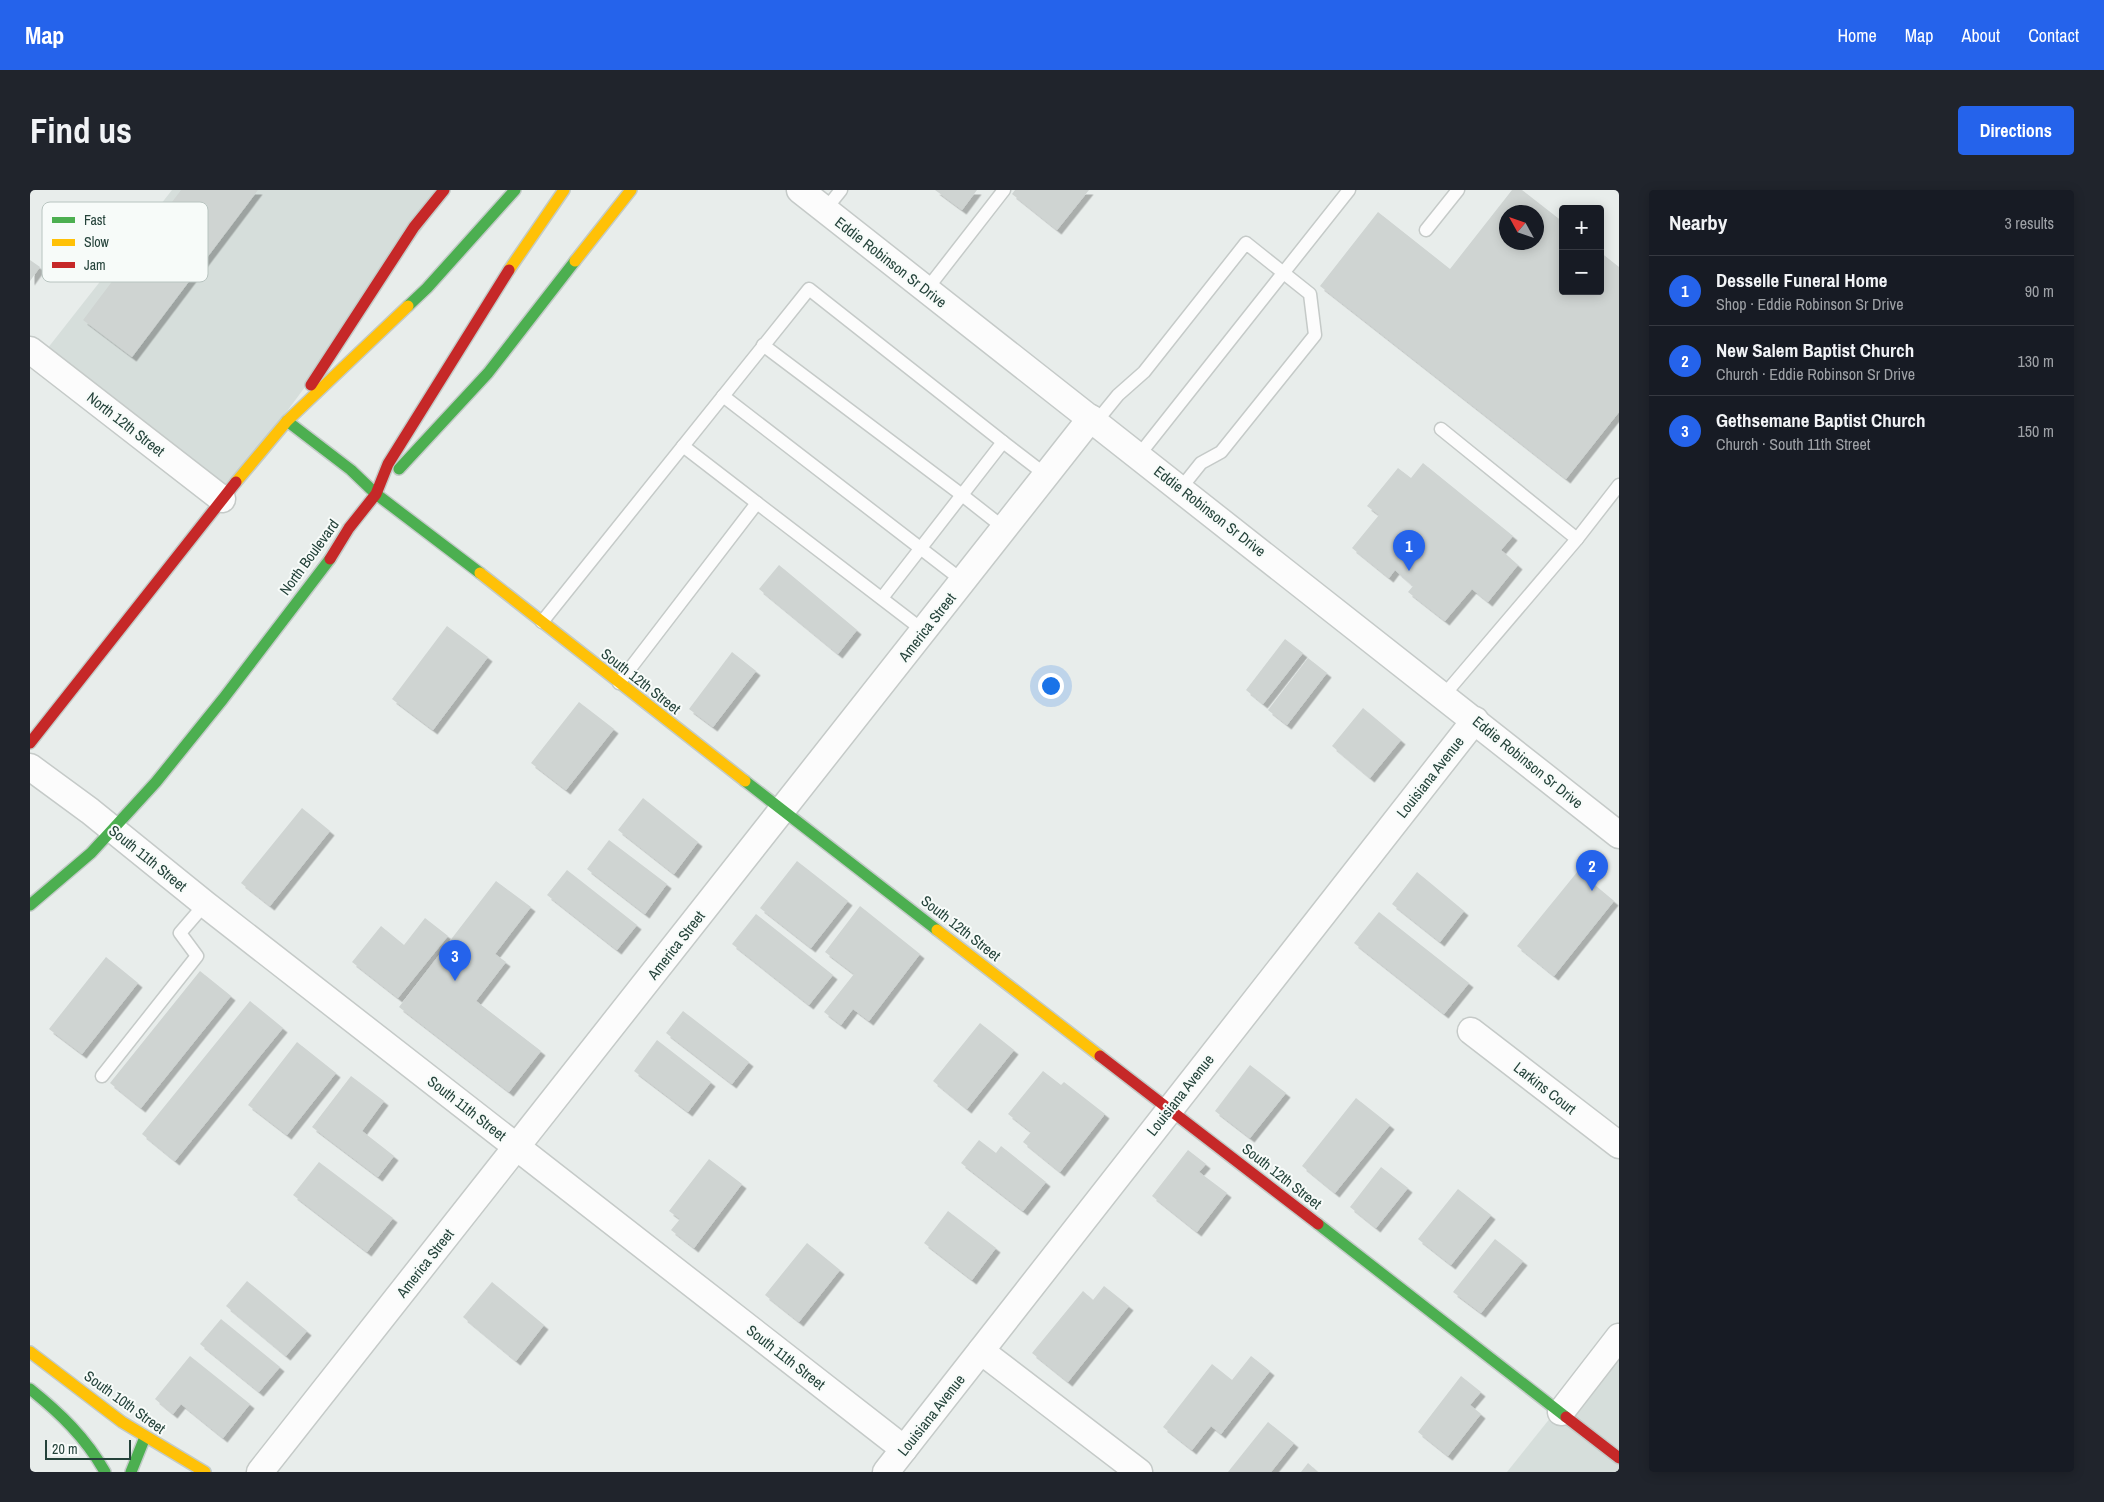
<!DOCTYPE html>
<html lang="en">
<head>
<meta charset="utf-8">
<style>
	body { margin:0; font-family:"Archivo Narrow",sans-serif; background:#20242c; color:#f1f3f6 }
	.controls { position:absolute; right:15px; top:15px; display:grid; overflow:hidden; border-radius:5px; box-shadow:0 2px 12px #0003 }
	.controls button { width:45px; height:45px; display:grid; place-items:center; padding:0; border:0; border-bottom:1px solid #363941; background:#171b24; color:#f1f3f6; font:25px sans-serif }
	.compass { position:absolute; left:1469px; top:15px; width:45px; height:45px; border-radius:50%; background:#171b24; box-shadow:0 2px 12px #0003; rotate:310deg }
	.scale { position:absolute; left:15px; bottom:12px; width:86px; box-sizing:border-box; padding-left:5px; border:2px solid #24423a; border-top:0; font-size:14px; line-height:18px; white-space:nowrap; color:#24423a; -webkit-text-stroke:4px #f7fbf9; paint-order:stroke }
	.you { position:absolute; left:1020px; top:495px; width:18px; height:18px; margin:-12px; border:4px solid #fff; border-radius:50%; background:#1a73e8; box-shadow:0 0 0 8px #1a73e833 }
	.badge { display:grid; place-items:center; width:32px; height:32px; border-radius:50%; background:#2563eb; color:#fff; font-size:16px; font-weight:700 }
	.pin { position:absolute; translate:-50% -41px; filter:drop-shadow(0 1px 2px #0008) }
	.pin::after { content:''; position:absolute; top:26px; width:18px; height:15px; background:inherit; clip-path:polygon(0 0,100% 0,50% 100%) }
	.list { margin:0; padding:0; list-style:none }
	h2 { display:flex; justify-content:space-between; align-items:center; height:65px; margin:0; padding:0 20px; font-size:21px }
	h2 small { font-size:16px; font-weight:400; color:#9ea1a6 }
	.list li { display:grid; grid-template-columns:32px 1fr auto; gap:15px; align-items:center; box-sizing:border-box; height:70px; padding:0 20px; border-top:1px solid #363941 }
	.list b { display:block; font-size:19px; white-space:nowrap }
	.list p { margin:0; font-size:16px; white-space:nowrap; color:#9ea1a6 }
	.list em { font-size:16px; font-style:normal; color:#9ea1a6 }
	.map { position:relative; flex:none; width:1589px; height:1282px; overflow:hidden; border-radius:5px }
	header { display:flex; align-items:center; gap:30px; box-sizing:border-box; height:70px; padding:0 25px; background:#2563eb; color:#fff }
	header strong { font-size:24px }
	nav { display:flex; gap:28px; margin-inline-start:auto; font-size:18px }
	.intro { display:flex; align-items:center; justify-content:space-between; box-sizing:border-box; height:120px; padding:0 30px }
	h1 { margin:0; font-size:35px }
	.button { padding:12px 22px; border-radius:5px; background:#2563eb; color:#fff; font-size:18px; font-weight:700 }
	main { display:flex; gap:30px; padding:0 30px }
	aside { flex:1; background:#171b24; border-radius:5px; box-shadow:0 2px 12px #0003 }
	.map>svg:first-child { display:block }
	.built { fill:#d6dedb }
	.building { fill:#cfd4d2; fill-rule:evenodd; filter:url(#shadow) }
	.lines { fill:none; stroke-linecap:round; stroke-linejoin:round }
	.lane-casing { stroke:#c5cac8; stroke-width:15 }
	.street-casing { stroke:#c5cac8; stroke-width:29 }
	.fast-casing { stroke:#c3cbc8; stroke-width:14 }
	.slow-casing { stroke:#c3cbc8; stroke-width:14 }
	.jam-casing { stroke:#c3cbc8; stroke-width:14 }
	.lane { stroke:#fcfcfc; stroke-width:12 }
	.street { stroke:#fcfcfc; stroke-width:26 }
	.fast { stroke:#4caf50; stroke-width:11 }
	.slow { stroke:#ffc107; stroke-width:11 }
	.jam { stroke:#c62828; stroke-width:11 }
	.labels { text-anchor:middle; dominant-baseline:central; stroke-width:4; stroke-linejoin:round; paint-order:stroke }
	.street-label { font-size:15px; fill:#24423a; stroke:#f7fbf9 }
	.key { fill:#f7fbf9; stroke:#b8c4c0; stroke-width:1 }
	.key-label { font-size:14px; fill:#24423a }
</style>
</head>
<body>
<header>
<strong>Map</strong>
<nav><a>Home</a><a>Map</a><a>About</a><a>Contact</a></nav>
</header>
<div class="intro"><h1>Find us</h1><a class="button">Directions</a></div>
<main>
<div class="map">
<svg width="1589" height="1282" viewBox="0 0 1589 1282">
	<defs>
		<filter id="shadow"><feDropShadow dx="4.5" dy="4.5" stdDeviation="0" flood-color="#0004"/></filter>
	</defs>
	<rect width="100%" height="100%" fill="#e8edeb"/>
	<!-- built -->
	<g class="built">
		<polygon points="142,0 421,0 192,309 10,168"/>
		<polygon points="1589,1142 1589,1282 1477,1282"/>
	</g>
	<!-- building -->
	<g class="building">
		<polygon points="151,0 228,0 102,167 53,130"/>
		<polygon points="905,0 947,0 932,20"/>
		<polygon points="985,0 1059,0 1027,40 982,4"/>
		<path d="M1482 0H1492L1533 32V101H1570V62L1589 77V222L1536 289 1290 96 1348 22 1420 79ZM1476 22H1506V52H1476Z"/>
		<polygon points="0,70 10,77 0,91"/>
		<polygon points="1393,273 1483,346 1471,360 1488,375 1458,412 1442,399 1415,431 1378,402 1383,396 1365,380 1359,388 1322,358 1349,325 1337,316 1368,278 1381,288"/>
		<polygon points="749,375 827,440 808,464 729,399"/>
		<polygon points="417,436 458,467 403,540 362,509"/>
		<polygon points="1255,449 1273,463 1233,514 1216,500"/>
		<polygon points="702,462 726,481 683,537 659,519"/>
		<polygon points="1278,468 1297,483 1257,535 1238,520"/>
		<polygon points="549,512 584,539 536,600 501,573"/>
		<polygon points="1333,518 1371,550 1340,588 1302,556"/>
		<polygon points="613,608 668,652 644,684 588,640"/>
		<polygon points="272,618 300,641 240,716 211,693"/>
		<polygon points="579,650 637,694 615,724 557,679"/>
		<polygon points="767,671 818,711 781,758 730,718"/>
		<polygon points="537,680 607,735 587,760 517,705"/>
		<polygon points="1548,681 1584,711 1524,786 1487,756"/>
		<polygon points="1387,682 1434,721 1410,752 1362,714"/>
		<polygon points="466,691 501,717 465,764 476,772 446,811 511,861 479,902 369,817"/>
		<polygon points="830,716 890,764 839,831 823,819 811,835 794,822 824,784 795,762"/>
		<polygon points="1349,722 1439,793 1414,824 1324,753"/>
		<polygon points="726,724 803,785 779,815 702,754"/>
		<polygon points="395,728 418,746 368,808 322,772 351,736 374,755"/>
		<polygon points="76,767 108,793 52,864 19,839"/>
		<polygon points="170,781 201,806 111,918 80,893"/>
		<polygon points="220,811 253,838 145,971 112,944"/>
		<polygon points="653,821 719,872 702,894 636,843"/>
		<polygon points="950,833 984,860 937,919 903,891"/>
		<polygon points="627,850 681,892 658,922 604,881"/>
		<polygon points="267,852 306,883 257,945 218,915"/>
		<polygon points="1220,875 1256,903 1220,948 1185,921"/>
		<polygon points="1013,881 1031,895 1034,892 1075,924 1030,982 993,952 1001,942 978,924"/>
		<polygon points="321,886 354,911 332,941 364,966 348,987 282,937"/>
		<polygon points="1326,908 1360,935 1305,1003 1272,976"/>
		<polygon points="949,950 966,963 971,956 1016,992 993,1021 931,973"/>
		<polygon points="1158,960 1176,974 1169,982 1197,1003 1167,1042 1122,1006"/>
		<polygon points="679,969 712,994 664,1058 641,1040 650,1029 639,1021"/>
		<polygon points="289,972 363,1028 337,1062 263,1005"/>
		<polygon points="1351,977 1378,998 1346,1038 1320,1017"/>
		<polygon points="1428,999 1461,1025 1421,1075 1388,1049"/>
		<polygon points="918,1021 966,1058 942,1090 894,1053"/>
		<polygon points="1465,1049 1493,1071 1451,1123 1423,1102"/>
		<polygon points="777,1053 810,1080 769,1132 735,1105"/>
		<polygon points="217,1091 277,1141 256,1166 196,1116"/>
		<polygon points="462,1092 514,1135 486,1171 433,1127"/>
		<polygon points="1074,1096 1099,1116 1038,1192 1002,1163 1053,1101 1063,1110"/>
		<polygon points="191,1129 250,1177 229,1202 170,1154"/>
		<polygon points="160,1166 220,1214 193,1248 151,1214 143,1224 125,1209"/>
		<polygon points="1221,1166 1240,1181 1191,1244 1181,1236 1162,1260 1133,1237 1182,1174 1202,1190"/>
		<polygon points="1431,1186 1451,1202 1440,1215 1451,1224 1418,1266 1388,1242"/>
		<polygon points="1238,1232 1264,1253 1241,1282 1198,1282"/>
		<polygon points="1278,1273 1288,1282 1271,1282"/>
	</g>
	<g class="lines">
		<!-- lane casing -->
		<g class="lane-casing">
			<g id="lane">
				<polyline points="795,20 811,0"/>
				<polyline points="1396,40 1428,0"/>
				<polyline points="897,99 974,0"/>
				<polyline points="733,155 932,305 974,338"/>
				<polyline points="693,206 933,391"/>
				<polyline points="1066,232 1088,205 1114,182 1216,53 1280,104 1285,145 1191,262 1171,273 1151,298"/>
				<polyline points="1411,239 1547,349 1414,505"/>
				<polyline points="653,256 727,313"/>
				<polyline points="1109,265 1319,0"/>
				<polyline points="1547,349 1589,295"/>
				<polyline points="852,408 973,252 1016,285"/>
				<polyline points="512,432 779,99 973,252"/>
				<polyline points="589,493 727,313 894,441"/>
				<polyline points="72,886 167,766 150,743 175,714"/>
			</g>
		</g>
		<!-- street casing -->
		<g class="street-casing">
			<g id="street">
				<polyline points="770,0 1589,645"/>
				<polyline points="0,160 192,309"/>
				<polyline points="0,577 60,621 175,714 874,1259"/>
				<polyline points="1441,841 1589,955"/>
				<polyline points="951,1161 1109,1282"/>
				<polyline points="1531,1222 1589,1147"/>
				<polyline points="230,1282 1061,228"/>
				<polyline points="856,1282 1445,530"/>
			</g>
		</g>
		<!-- fast casing -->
		<g class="fast-casing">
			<g id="fast">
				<polyline points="378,116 397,98 485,0"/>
				<polyline points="257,231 321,280 346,304 450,383"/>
				<polyline points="369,279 458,183 545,71"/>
				<polyline points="715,591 907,740"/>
				<polyline points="0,715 61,663 126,592 193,509 300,369"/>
				<polyline points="1288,1034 1536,1227"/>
				<path d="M0 1199C30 1223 56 1248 75 1282"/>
				<polyline points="101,1282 115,1247"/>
			</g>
		</g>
		<!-- slow casing -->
		<g class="slow-casing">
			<g id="slow">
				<polyline points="545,71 601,0"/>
				<polyline points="479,80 534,0"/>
				<polyline points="206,292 257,231 378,116"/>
				<polyline points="450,383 715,591"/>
				<polyline points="907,740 1070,866"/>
				<polyline points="0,1162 92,1232 175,1282"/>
			</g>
		</g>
		<!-- jam casing -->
		<g class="jam-casing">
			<g id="jam">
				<polyline points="281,195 384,37 414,0"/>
				<polyline points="300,369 319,338 346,304 358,274 479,80"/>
				<polyline points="0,553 206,292"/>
				<polyline points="1070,866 1288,1034"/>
				<polyline points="1536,1227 1589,1268"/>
			</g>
		</g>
		<!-- lane -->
		<use href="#lane" class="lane"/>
		<!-- street -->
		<use href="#street" class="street"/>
		<!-- fast -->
		<use href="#fast" class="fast"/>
		<!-- slow -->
		<use href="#slow" class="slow"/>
		<!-- jam -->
		<use href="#jam" class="jam"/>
	</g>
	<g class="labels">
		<!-- street labels -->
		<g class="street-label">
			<text transform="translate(861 72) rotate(38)">Eddie Robinson Sr Drive</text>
			<text transform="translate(96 234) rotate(38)">North 12th Street</text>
			<text transform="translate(1180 321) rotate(38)">Eddie Robinson Sr Drive</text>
			<text transform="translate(279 367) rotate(-54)">North Boulevard</text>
			<text transform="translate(897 437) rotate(-52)">America Street</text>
			<text transform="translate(611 491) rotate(38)">South 12th Street</text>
			<text transform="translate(1498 572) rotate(39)">Eddie Robinson Sr Drive</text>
			<text transform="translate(1400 587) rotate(-52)">Louisiana Avenue</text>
			<text transform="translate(118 668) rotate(39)">South 11th Street</text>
			<text transform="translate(931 738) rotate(38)">South 12th Street</text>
			<text transform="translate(646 755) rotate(-52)">America Street</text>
			<text transform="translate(1515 898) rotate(38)">Larkins Court</text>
			<text transform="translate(1150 905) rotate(-52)">Louisiana Avenue</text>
			<text transform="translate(437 918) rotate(38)">South 11th Street</text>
			<text transform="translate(1252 986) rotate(38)">South 12th Street</text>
			<text transform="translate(395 1073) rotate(-52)">America Street</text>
			<text transform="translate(756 1167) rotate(38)">South 11th Street</text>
			<text transform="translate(95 1212) rotate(36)">South 10th Street</text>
			<text transform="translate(901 1225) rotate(-52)">Louisiana Avenue</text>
		</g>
	</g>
	<!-- legend -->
	<rect x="12" y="12" width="166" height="80" rx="8" class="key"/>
	<rect x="22" y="27" width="23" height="6" fill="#4caf50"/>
	<rect x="22" y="49" width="23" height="7" fill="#ffc107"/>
	<rect x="22" y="72" width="23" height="6" fill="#c62828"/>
	<g class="key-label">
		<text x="54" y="35">Fast</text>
		<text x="54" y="57">Slow</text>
		<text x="54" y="80">Jam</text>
	</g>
</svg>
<div class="controls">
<button>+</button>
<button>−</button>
</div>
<svg class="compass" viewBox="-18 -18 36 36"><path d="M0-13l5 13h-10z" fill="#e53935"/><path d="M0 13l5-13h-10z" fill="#9ea1a6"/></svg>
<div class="scale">20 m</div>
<div class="you"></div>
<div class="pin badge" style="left:1379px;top:381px">1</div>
<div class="pin badge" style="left:1562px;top:701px">2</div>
<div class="pin badge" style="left:425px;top:791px">3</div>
</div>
<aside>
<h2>Nearby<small>3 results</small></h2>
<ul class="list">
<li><span class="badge">1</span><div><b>Desselle Funeral Home</b><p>Shop · Eddie Robinson Sr Drive</p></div><em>90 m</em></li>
<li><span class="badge">2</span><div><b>New Salem Baptist Church</b><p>Church · Eddie Robinson Sr Drive</p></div><em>130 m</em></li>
<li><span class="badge">3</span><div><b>Gethsemane Baptist Church</b><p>Church · South 11th Street</p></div><em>150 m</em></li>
</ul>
</aside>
</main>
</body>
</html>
